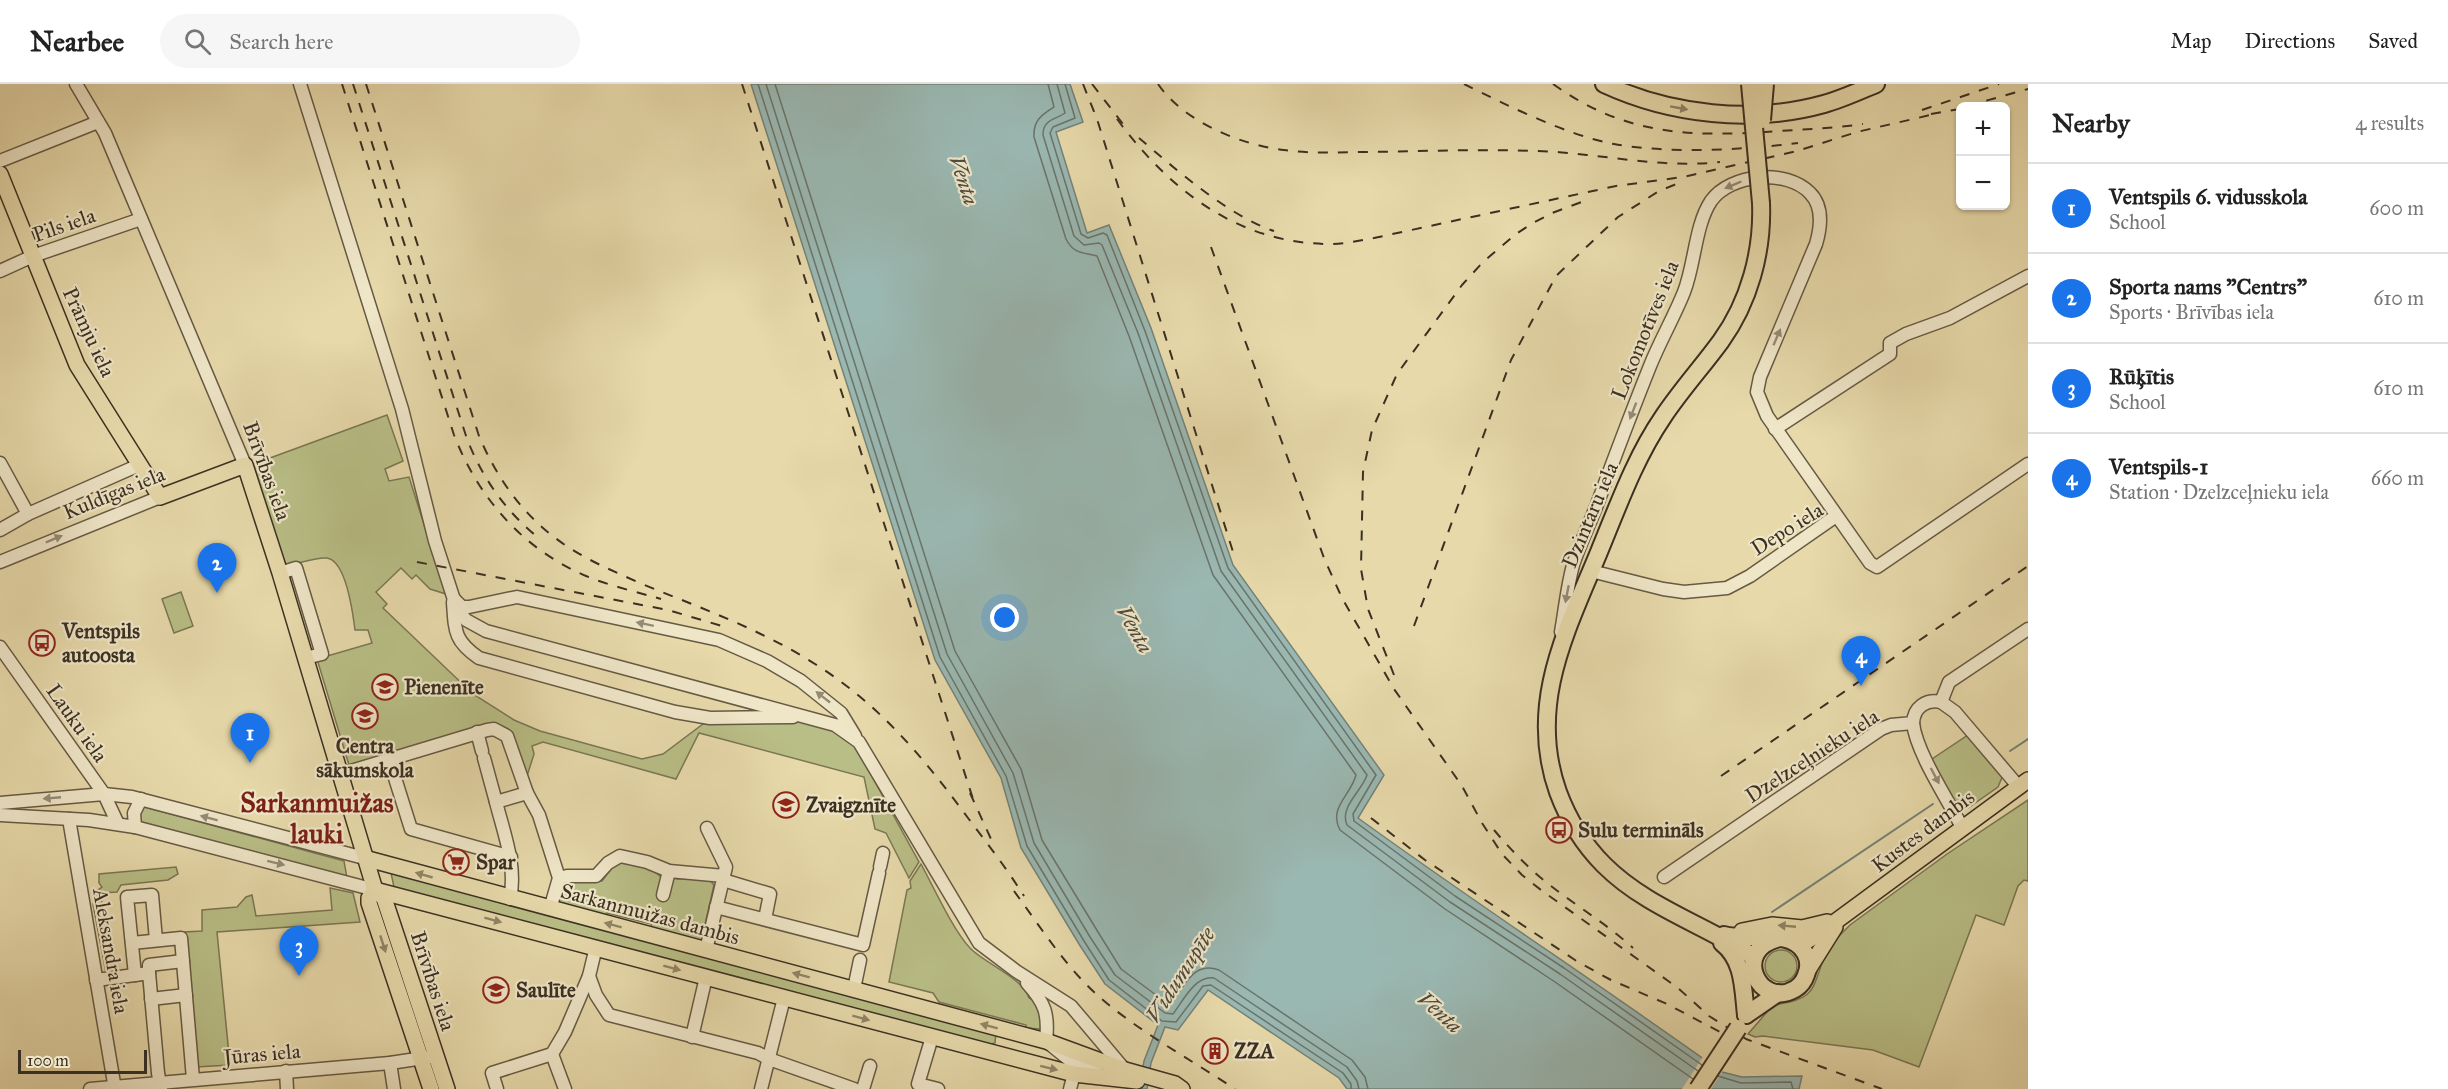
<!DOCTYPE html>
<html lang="en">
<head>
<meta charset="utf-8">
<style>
	body { margin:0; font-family:"IM FELL Great Primer",serif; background:#f6f6f6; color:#222 }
	.controls { position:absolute; right:18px; top:18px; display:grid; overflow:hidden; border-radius:9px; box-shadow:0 2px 4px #0004 }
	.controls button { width:54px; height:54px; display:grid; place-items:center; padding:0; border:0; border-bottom:2px solid #e0e0e0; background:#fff; color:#222; font:30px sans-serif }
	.scale { position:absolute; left:18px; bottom:15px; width:129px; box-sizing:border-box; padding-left:6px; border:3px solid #3b3022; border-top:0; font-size:16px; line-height:21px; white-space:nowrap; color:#3b3022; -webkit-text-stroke:4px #efe6c8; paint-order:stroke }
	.you { position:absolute; left:1005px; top:534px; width:21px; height:21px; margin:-15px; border:4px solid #fff; border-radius:50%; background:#1a73e8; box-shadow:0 0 0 9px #1a73e833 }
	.badge { display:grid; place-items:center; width:39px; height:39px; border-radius:50%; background:#1a73e8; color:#fff; font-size:20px; font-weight:700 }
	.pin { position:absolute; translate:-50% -50px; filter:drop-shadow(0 2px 3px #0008) }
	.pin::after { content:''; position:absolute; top:32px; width:21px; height:18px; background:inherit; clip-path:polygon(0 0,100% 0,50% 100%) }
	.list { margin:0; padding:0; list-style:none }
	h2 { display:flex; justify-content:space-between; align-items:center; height:78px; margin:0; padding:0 24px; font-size:26px }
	h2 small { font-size:20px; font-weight:400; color:#767676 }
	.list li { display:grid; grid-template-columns:39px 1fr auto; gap:18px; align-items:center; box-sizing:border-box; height:90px; padding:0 24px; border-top:2px solid #e0e0e0 }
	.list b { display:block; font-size:22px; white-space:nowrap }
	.list p { margin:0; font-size:20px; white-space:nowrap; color:#767676 }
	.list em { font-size:20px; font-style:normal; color:#767676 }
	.icon { flex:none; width:33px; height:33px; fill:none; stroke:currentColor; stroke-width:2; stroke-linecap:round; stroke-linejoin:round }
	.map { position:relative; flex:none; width:2028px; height:1005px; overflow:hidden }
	header { display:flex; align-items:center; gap:36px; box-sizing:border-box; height:84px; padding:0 30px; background:#fff; border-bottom:2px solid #e0e0e0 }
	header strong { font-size:28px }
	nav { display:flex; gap:33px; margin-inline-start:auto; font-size:21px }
	.search { width:420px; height:54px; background:#f6f6f6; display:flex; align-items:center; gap:15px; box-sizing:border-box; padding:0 21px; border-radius:33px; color:#767676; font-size:22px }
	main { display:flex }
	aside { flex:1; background:#fff }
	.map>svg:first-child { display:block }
	.green { fill:#b9be86; stroke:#7a7754; stroke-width:1.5 }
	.water { fill:#9ab8b2; stroke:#748278; stroke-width:1.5 }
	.pier { fill:#e7d9aa }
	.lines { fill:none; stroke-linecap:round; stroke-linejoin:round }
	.shore { stroke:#6a746a; stroke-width:1.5 }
	.stream { stroke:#748278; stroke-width:2 }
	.minor-casing { stroke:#665a44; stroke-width:15 }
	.major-casing { stroke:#3b3022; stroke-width:18 }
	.highway-casing { stroke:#3b3022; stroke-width:20 }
	.minor { stroke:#efe6c8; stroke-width:12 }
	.major { stroke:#e7d9aa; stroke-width:15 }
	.highway { stroke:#e7d9aa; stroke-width:16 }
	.rail { stroke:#3b3022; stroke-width:2; stroke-dasharray:10 10; stroke-linecap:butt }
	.highway-bridge-casing { stroke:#3b3022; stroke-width:20; stroke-linecap:butt }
	.highway-bridge { stroke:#e7d9aa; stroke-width:16 }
	.oneway { fill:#918466 }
	.oneway2 { fill:#958b75 }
	.labels { text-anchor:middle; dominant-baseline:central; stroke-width:4.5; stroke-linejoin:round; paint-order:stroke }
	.street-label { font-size:21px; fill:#3b3022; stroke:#efe6c8 }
	.poi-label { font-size:21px; font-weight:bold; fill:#3b3022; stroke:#efe6c8; text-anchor:start }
	.water-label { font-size:22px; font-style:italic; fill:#4e4b3f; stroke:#efe6c8 }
	.district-label { font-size:27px; font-weight:bold; fill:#7a1f14; stroke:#efe6c8 }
</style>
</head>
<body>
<header>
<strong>Nearbee</strong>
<div class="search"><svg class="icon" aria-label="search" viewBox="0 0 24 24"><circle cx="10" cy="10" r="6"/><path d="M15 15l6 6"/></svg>Search here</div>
<nav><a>Map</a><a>Directions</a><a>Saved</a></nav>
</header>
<main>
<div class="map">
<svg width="2028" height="1005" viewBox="0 0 2028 1005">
	<rect width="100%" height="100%" fill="#e7d9aa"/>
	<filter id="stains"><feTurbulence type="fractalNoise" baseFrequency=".00333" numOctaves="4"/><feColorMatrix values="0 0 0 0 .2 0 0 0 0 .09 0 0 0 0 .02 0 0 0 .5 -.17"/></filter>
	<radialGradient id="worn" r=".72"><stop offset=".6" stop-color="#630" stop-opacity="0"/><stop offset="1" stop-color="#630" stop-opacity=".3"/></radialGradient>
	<!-- green -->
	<g class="green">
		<path d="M387 331 403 377 385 385 389 397 409 393 446 510 430 505 416 491 412 495 401 484 376 508 387 520 383 524 473 610 514 636 540 647 642 675 663 670 703 640 795 636 831 645 851 657 857 665 919 778 909 794 886 749 875 745 864 693 699 649 676 695 543 658 532 662 534 670 527 692 511 650 488 641 349 681 317 575 372 559 368 546H355C353 530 346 477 327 474 315 473 297 480 285 482L251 381Z"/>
		<polygon points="181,508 193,542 174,549 162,515"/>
		<polygon points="1968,651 2003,691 1998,703 1968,724 1957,725 1932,675"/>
		<path d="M2028 716V797L2024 796 2018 802 2004 841 1976 831 1919 983 1873 966 1763 952 1755 953 1748 950 1773 921C1822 915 1810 901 1828 866 1834 856 1842 849 1850 841L1947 770Z"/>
		<polygon points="145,723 344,777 347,794 140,741 140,724"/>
		<polygon points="620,779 647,782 660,792 678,795 708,794 714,801 701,858 652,846 651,840 607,829 605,835 555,821 563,799 602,797 612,784"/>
		<path d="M921 780C933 802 954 848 970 864 984 879 1023 894 1029 914L1033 916V912L1038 919 1043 940 1040 945 1026 944V941L939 918 933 909 889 898 907 806 911 804 910 797Z"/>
		<polygon points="176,783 178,790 168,796 121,801 117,808 101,809 108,886 106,889 93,820 98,806 102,803 99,799 99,790"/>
		<polygon points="391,789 996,949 995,959 987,961 395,808"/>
		<polygon points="330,804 353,809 360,838 217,848 230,981 196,983 184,848 202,847 202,826 237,823 246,813 252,811 256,832 332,826"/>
		<circle cx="1781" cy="882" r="16"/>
	</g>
	<!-- water -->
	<path class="water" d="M751 0H1070L1083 38 1056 48 1087 149 1109 141 1151 244 1233 481 1384 691 1358 734C1478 821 1602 902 1722 988L1742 993 1802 992 1799 1005H1347L1339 994 1208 906 1178 946 1165 943 1151 979 1147 1005H1139L1144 977 1158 941 1105 900 1079 860 1021 764 1001 694 935 576Z"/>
	<!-- pier -->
	<polygon class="pier" points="1704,971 1724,985 1711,1005 1682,1005"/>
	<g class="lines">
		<!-- shore -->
		<g class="shore">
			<polyline points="758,0 940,573 1006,692 1027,762 1084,857 1109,896 1162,937 1176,938 1203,902 1211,901 1343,989 1351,1000 1351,1005"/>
			<path d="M766 0 947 570 1013 689 1034 759 1090 853 1115 891 1165 929 1173 930C1183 917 1195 891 1214 894L1347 983 1357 997 1359 1005"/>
			<path d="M775 0 955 567 1021 685 1042 756 1098 848 1121 885 1168 920C1185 906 1191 876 1219 886L1352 976 1365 993 1368 1005"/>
			<path d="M1048 0 1054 23C1042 31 1033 36 1034 53L1066 155C1074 171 1084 168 1097 172L1129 252 1213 491 1356 691C1351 711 1328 724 1340 746L1445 825 1555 898 1693 995"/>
			<path d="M1057 0 1065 29C1055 36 1043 35 1043 51L1074 152 1084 161 1099 159 1102 161 1138 249 1221 487 1367 691C1362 707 1339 723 1347 741L1450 818 1560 890 1698 987"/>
			<polyline points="1065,0 1075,34 1053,43 1050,49 1081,150 1088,154 1103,149 1107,151 1145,247 1228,484 1376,691 1353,730 1354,737 1455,812 1564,884 1702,981"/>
			<polyline points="1718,992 1741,999 1791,998 1793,1005"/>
		</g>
		<!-- stream -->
		<g class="stream">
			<polyline points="2010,667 2028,655"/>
			<polyline points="1772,828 1933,720"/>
		</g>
		<!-- minor casing -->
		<g class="minor-casing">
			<g id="minor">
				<polyline points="76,0 105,49 245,381"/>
				<polyline points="300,0 402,325 435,457 457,525 466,536 486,547 835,641 859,658 979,859 1016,887 1071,922 1125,986"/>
				<polyline points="0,77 98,38"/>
				<polyline points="0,187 33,172 141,135"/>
				<polyline points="1775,345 1890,270 1890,259 1906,250 1950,234 2028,192"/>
				<polyline points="0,379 28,430"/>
				<polyline points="0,446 28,430 139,381"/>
				<polyline points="0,478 160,413"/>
				<polyline points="1591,487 1663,505 1684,508 1727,504 1750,492 1836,432"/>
				<polyline points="280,489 296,484 322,570 305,574"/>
				<polyline points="454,515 462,523 469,523 517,513 719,556 767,577 801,597 841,629 855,652"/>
				<path d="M453 518C455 547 454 557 479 574L675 628 710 634 793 633"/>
				<path d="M1561 548C1565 526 1567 503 1573 481 1580 460 1590 439 1598 418 1615 372 1632 327 1650 282 1660 257 1674 233 1684 208 1695 180 1695 141 1711 117 1730 90 1786 84 1810 109 1823 122 1821 143 1816 160L1760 293 1757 308 1767 332 1870 479 1877 483 2028 380"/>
				<polyline points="0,563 104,710 118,740"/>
				<polyline points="1941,618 1955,628 2018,702"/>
				<path d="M1913 639C1916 668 1948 716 1962 743"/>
				<polyline points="477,648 482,667"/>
				<polyline points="484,674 496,718"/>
				<polyline points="389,675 411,745 511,773"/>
				<polyline points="341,690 487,646 494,645 507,652 527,709 539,731 559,794 550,825"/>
				<polyline points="0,719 104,710 132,713 368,775"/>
				<polyline points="0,731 89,736 135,743 375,806"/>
				<polyline points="69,735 115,1005"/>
				<polyline points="135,743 134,729 141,715"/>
				<polyline points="880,783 883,769"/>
				<path d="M1664 793 1881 645 1891 641 1913 639C1914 623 1926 615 1941 618L1949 598 2028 545"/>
				<polyline points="559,794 567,792 596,792 608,779 620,772 647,778 669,787 724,792"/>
				<polyline points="723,796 770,810 765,835"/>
				<polyline points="663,811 669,787"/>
				<path d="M510 815C517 782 504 750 496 718L527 709"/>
				<polyline points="716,823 863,861 879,789"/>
				<polyline points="132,859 181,854 193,995"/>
				<polyline points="596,863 589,892 596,911 609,931 758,969 769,975 854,1005"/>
				<polyline points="706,866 726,783 707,744"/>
				<polyline points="149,889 149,881 183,877"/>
				<polyline points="135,891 149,889 158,989 161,1005"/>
				<polyline points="96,896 135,891 127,813 152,811 156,856"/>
				<path d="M1027 899C1045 919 1049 930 1046 957L1072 978 1098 990"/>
				<polyline points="854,905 860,876"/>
				<polyline points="151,915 186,911"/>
				<polyline points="692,953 706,893"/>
				<polyline points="932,953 918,1000 938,1005"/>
				<polyline points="552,970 565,1005"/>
				<polyline points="390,979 394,1005"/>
				<polyline points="286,987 287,1005"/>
				<polyline points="90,1005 390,979 430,973"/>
				<polyline points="497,1005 492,989 552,970 565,948 589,892"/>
				<polyline points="761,1005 784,914"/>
				<polyline points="863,1005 870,982"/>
				<polyline points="1070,1005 1074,990"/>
			</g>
		</g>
		<!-- major casing -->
		<g class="major-casing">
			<g id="major">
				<polyline points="0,90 77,281 160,413 245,381 280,489 375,806 384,814 447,1005"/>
				<polyline points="368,775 1046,957 1125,986 1175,1000 1182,1005"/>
				<polyline points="375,806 1074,990 1137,997"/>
				<polyline points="375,806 369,814 369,819 431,1005"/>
				<polyline points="1742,847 1772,841 1802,844 1827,838"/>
				<polyline points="1793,856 1807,857 1824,846 2028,696"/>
				<polyline points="1808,886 1835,843"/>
			</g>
		</g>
		<!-- highway casing -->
		<g class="highway-casing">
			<g id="highway">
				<path d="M1604 0C1671 31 1752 40 1824 20 1842 15 1859 7 1876 0"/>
				<path d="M1724 851C1748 858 1791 843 1805 869 1809 876 1809 884 1806 891 1804 897 1800 902 1795 905 1759 926 1730 865 1780 854"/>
				<path d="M1722 859C1744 876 1743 905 1746 931"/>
				<path d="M1754 873C1705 841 1646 823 1604 781 1583 760 1568 735 1558 708 1527 621 1566 548 1599 468 1618 422 1635 374 1663 333 1681 306 1702 283 1721 257 1749 218 1763 168 1761 119"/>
				<polyline points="1746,931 1778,909"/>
			</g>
		</g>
		<!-- minor -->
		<use href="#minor" class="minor"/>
		<!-- major -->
		<use href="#major" class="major"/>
		<!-- highway -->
		<use href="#highway" class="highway"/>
		<!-- rail -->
		<g class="rail">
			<path d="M342 0 454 351C479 415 523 465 586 492 610 502 637 508 661 515"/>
			<path d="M353 0 467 355C482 393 504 425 535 451"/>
			<path d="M366 0 479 352C496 392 520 427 554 453 581 474 611 486 642 500 701 524 762 546 815 580 879 620 924 674 968 734 987 759 1007 785 1024 812"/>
			<polyline points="742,0 973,715"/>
			<polyline points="1083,0 1097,35 1234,471"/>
			<polyline points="1092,0 1123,40"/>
			<path d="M1158 0C1183 37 1240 61 1284 66 1312 70 1341 68 1370 68 1426 67 1482 65 1538 67 1599 69 1659 85 1720 78"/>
			<path d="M1464 0C1506 21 1569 52 1614 60 1670 70 1741 66 1798 59"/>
			<path d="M1553 0C1627 53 1693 53 1780 47 1808 45 1835 44 1863 40"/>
			<polyline points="1967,22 2028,5"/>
			<polyline points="1922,26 1999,0"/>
			<polyline points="1931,30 1960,25"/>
			<path d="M1117 35C1170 107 1240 161 1333 160 1346 160 1360 156 1374 154L1616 102 1683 93 1797 67 1857 48 1939 29"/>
			<path d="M1139 54C1174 84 1230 133 1274 147"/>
			<polyline points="1211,163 1324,474 1342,514 1394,605 1462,702 1482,739 1502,770 1522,791 1541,806 1678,904 1709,932 1746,955 1882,1005"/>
			<polyline points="417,478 668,526 722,542"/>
			<polyline points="1414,542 1511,276 1556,192 1618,133 1659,107 1679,99"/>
			<polyline points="1394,591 1368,525 1361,485 1363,388 1372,346 1397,290 1462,201 1483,178 1516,150 1533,139 1552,129 1587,116"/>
			<polyline points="1721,692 2028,482"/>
			<polyline points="970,709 991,755"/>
			<polyline points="1371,734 1425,776 1578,878 1611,896 1667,920 1720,948"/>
			<path d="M1494 746C1511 766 1530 786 1551 802 1578 823 1608 841 1633 864"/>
			<path d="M1014 807C1039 841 1063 879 1094 908 1134 945 1190 975 1235 1005"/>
		</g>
		<!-- highway-bridge casing -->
		<g class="highway-bridge-casing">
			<g id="highway-bridge">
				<polyline points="1750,0 1761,119"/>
				<polyline points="1762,36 1765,0"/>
				<polyline points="1698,1005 1738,944"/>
			</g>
		</g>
		<!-- highway-bridge -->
		<use href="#highway-bridge" class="highway-bridge"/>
	</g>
	<!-- one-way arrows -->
	<defs><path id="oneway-solid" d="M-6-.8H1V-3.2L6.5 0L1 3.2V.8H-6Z" transform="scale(1.5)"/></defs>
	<g class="oneway">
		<use href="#oneway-solid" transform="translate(1679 24) rotate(10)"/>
		<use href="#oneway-solid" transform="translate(424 791) rotate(-164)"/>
		<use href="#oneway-solid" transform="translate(493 836) rotate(15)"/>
		<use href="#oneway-solid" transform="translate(613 841) rotate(-165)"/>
		<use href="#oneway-solid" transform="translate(1787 842) rotate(-175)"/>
		<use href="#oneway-solid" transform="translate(383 860) rotate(72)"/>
		<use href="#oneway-solid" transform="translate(672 884) rotate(15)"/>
		<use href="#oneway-solid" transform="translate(801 891) rotate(-165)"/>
		<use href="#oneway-solid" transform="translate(861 934) rotate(15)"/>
		<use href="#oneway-solid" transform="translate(989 942) rotate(-165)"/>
		<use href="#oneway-solid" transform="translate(1049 984) rotate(14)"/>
	</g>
	<g class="oneway2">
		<use href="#oneway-solid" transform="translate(1733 101) rotate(157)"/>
		<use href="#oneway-solid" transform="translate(1777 253) rotate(-67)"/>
		<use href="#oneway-solid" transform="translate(1633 327) rotate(111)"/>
		<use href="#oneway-solid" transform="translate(54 455) rotate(-23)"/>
		<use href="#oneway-solid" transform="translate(1567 510) rotate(101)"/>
		<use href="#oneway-solid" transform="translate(645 540) rotate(-168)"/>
		<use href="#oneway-solid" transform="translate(823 613) rotate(-142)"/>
		<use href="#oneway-solid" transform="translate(1935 692) rotate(62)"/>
		<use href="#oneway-solid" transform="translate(52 714) rotate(175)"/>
		<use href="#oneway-solid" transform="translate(209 734) rotate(-165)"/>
		<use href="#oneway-solid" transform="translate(276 779) rotate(14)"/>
	</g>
	<!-- icons -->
	<defs>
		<g id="bus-ring" transform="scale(1.35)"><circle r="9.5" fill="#efe6c8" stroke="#8f2418" stroke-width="1.5"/><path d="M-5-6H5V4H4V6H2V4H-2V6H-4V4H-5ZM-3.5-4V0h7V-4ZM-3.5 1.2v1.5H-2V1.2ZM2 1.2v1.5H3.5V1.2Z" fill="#8f2418"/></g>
		<g id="school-ring" transform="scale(1.35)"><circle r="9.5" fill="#efe6c8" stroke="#8f2418" stroke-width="1.5"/><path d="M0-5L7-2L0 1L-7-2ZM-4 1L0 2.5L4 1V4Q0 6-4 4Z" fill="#8f2418"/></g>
		<g id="supermarket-ring" transform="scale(1.35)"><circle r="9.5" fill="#efe6c8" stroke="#8f2418" stroke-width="1.5"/><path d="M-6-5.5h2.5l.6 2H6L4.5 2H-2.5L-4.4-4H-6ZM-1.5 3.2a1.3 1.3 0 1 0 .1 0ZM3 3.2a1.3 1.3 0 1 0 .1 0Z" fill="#8f2418"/></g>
		<g id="building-ring" transform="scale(1.35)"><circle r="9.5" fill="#efe6c8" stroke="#8f2418" stroke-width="1.5"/><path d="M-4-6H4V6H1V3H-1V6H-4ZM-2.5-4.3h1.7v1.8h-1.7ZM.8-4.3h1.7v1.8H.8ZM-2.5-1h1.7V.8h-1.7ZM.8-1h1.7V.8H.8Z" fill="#8f2418"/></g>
	</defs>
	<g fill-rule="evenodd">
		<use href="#bus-ring" x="42" y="559"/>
		<use href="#school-ring" x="385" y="603"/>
		<use href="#school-ring" x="365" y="632"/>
		<use href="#school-ring" x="786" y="721"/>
		<use href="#bus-ring" x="1559" y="746"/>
		<use href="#supermarket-ring" x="456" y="778"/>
		<use href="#school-ring" x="496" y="906"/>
		<use href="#building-ring" x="1215" y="967"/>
	</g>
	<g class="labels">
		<!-- street labels -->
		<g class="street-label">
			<text transform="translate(64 141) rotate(-19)">Pils iela</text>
			<text transform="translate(1645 246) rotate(-68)">Lokomotīves iela</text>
			<text transform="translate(89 248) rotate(65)">Prāmju iela</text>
			<text transform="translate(267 387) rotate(70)">Brīvības iela</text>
			<text transform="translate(114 409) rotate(-22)">Kuldīgas iela</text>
			<text transform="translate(1590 431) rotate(-67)">Dzintaru iela</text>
			<text transform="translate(1787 445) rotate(-32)">Depo iela</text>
			<text transform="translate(77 639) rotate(55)">Lauku iela</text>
			<text transform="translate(1812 672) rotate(-33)">Dzelzceļnieku iela</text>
			<text transform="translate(1923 747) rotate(-37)">Kustes dambis</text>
			<text transform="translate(650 830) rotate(15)">Sarkanmuižas dambis</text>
			<text transform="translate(111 867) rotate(80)">Aleksandra iela</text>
			<text transform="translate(433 897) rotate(72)">Brīvības iela</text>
			<text transform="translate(262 970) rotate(-5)">Jūras iela</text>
		</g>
		<!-- poi labels -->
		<g class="poi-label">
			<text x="62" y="547">Ventspils<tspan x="62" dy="24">autoosta</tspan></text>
			<text x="404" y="603">Pienenīte</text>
			<text x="365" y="662" text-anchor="middle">Centra<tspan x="365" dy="24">sākumskola</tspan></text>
			<text x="806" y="721">Zvaigznīte</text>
			<text x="1578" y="746">Sulu termināls</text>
			<text x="476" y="778">Spar</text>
			<text x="516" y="906">Saulīte</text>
			<text x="1234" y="967">ZZA</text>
		</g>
		<!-- water labels -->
		<g class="water-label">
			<text transform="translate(964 96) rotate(71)">Venta</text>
			<text transform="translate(1135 545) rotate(60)">Venta</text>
			<text transform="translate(1180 891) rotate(-57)">Vidumupīte</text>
			<text transform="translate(1440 928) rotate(41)">Venta</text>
		</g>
		<!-- district labels -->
		<g class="district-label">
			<text x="317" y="718">Sarkanmuižas<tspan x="317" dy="31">lauki</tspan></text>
		</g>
	</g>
	<rect width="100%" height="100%" filter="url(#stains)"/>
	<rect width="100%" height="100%" fill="url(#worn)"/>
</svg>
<div class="controls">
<button>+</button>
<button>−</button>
</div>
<div class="scale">100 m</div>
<div class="you"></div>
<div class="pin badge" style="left:250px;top:679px">1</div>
<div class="pin badge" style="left:217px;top:509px">2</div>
<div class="pin badge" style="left:299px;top:892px">3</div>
<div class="pin badge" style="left:1861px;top:602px">4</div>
</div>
<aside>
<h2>Nearby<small>4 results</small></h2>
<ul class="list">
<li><span class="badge">1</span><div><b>Ventspils 6. vidusskola</b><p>School</p></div><em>600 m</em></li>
<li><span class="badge">2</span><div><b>Sporta nams &quot;Centrs&quot;</b><p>Sports · Brīvības iela</p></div><em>610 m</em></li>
<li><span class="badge">3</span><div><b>Rūķītis</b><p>School</p></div><em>610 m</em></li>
<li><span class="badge">4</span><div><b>Ventspils-1</b><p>Station · Dzelzceļnieku iela</p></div><em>660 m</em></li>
</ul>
</aside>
</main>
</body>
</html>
